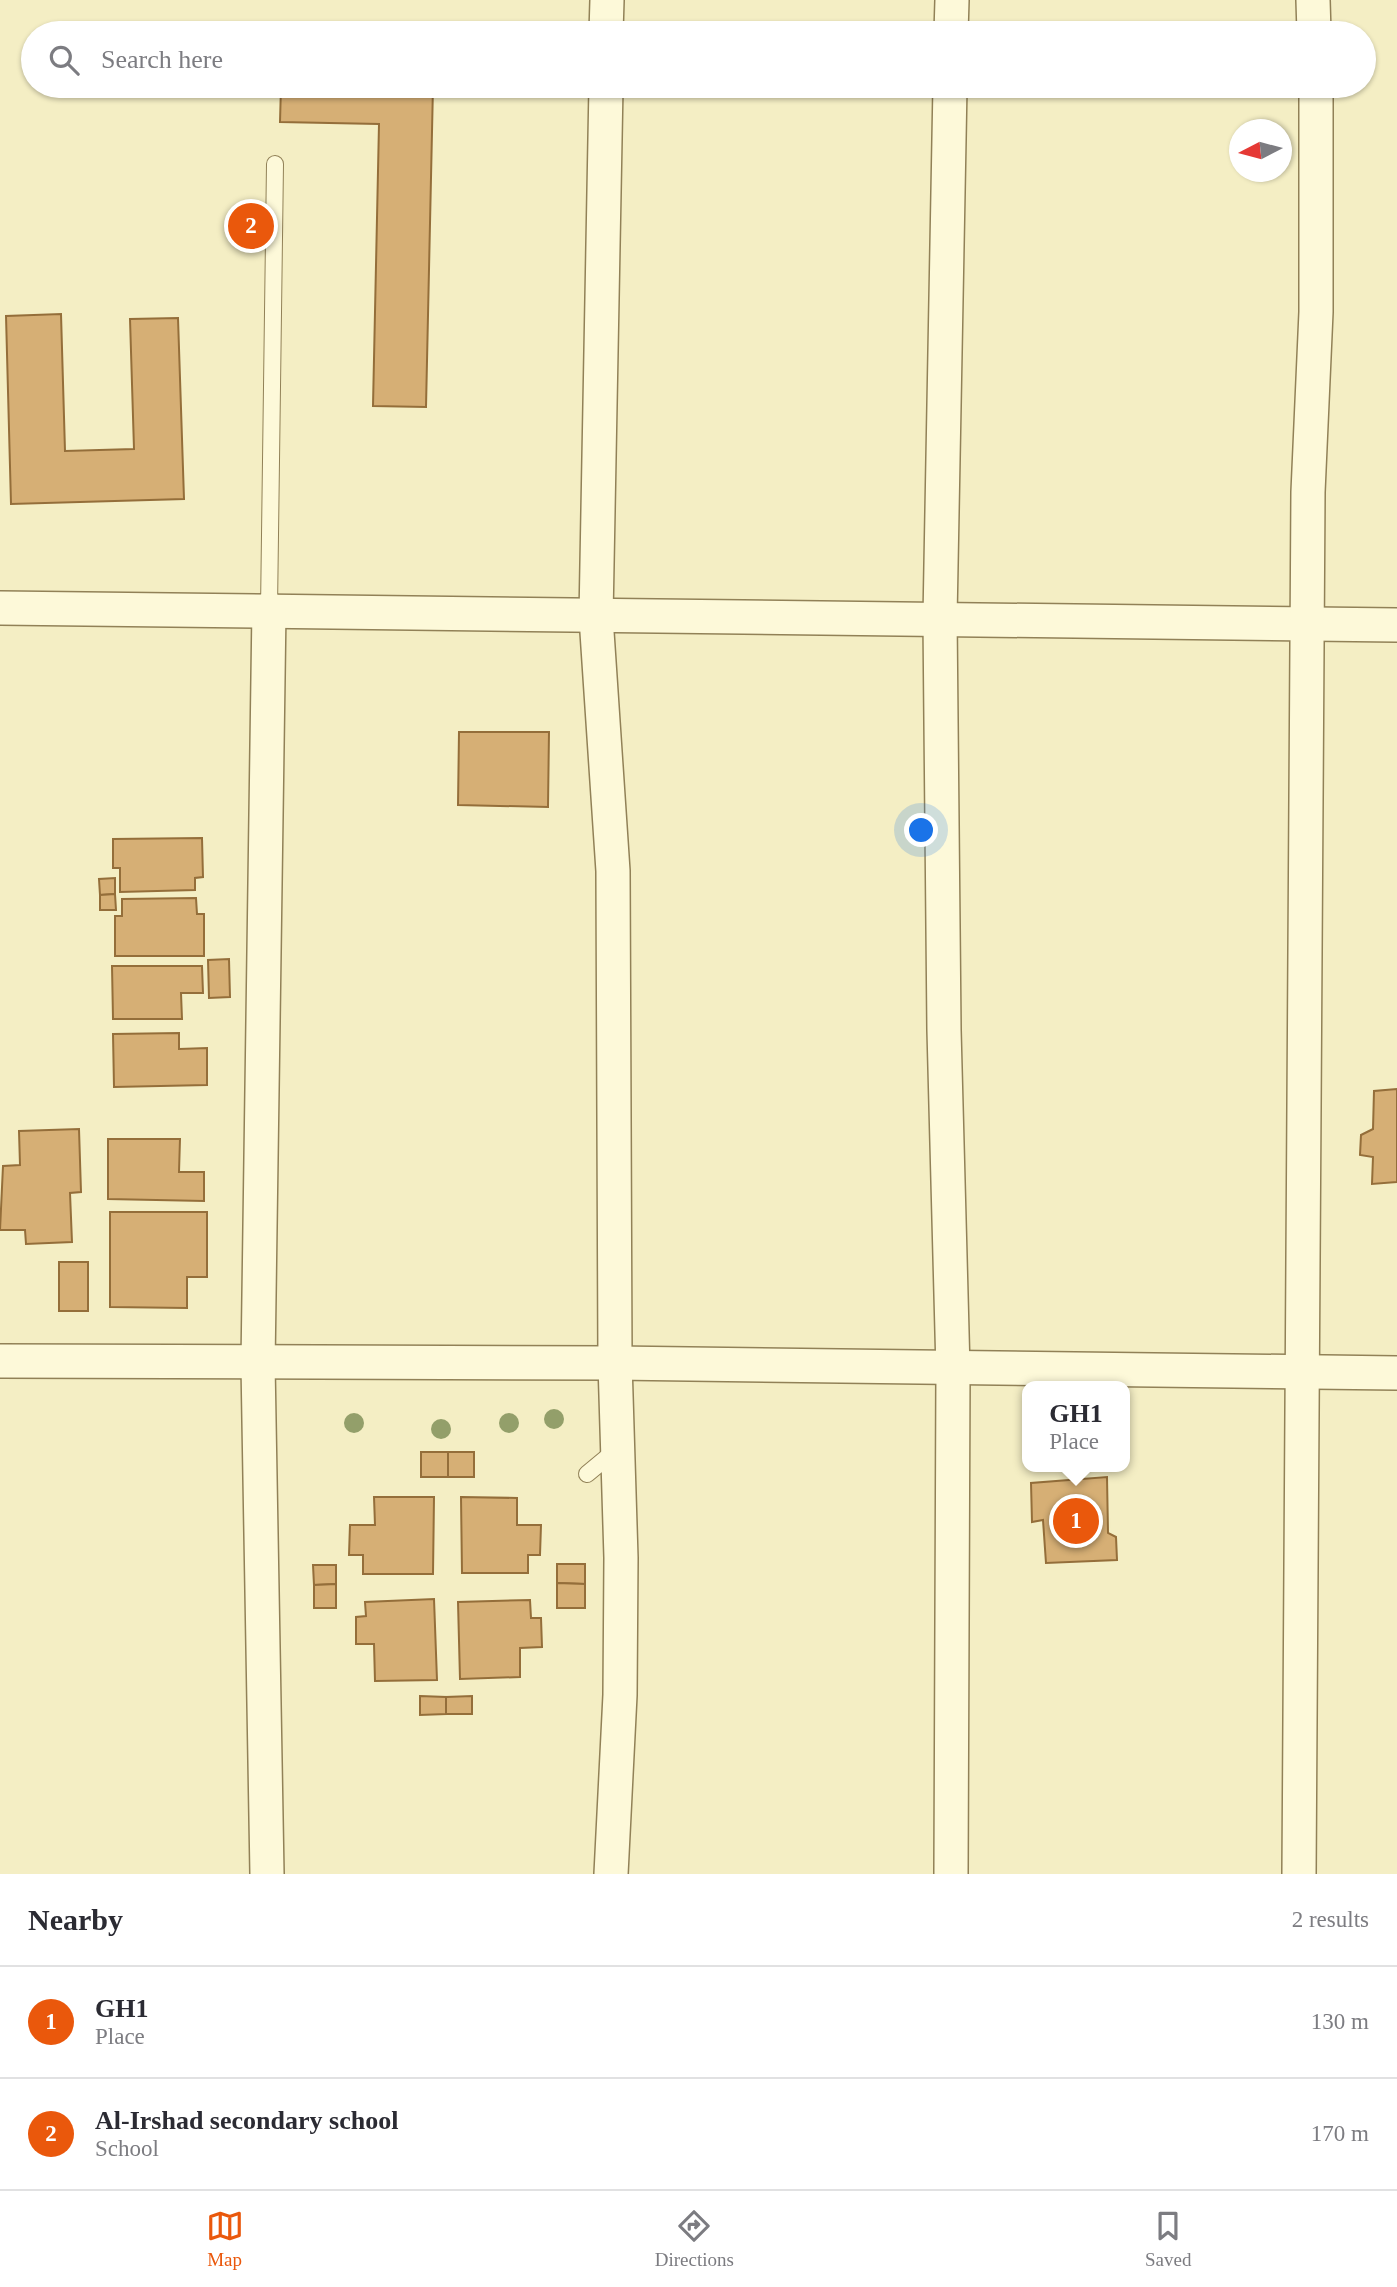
<!DOCTYPE html>
<html lang="en">
<head>
<meta charset="utf-8">
<style>
	body { margin:0; font-family:Georgia,serif; background:#f7f7f7; color:#2b2b33 }
	.compass { position:absolute; left:1229px; top:119px; width:63px; height:63px; border-radius:50%; background:#fff; box-shadow:0 2px 5px #0004; rotate:264deg }
	.you { position:absolute; left:922px; top:831px; width:24px; height:24px; margin:-18px; border:5px solid #fff; border-radius:50%; background:#1a73e8; box-shadow:0 0 0 10px #1a73e833 }
	.badge { display:grid; place-items:center; width:46px; height:46px; border-radius:50%; background:#ea580c; color:#fff; font-size:23px; font-weight:700 }
	.pin { position:absolute; translate:-50% -50%; border:4px solid #fff; box-shadow:0 2px 7px #0006 }
	.popup { position:absolute; left:1022px; top:1381px; width:108px; height:91px; box-sizing:border-box; display:grid; place-content:center; border-radius:14px; background:#fff; filter:drop-shadow(0 2px 5px #0005); font-size:23px; white-space:nowrap; color:#7c7c81 }
	.popup b { font-size:26px; color:#2b2b33 }
	.popup::after { content:''; position:absolute; left:50%; top:100%; margin-left:-14px; border:14px solid transparent; border-top-color:#fff }
	.list { margin:0; padding:0; list-style:none }
	h2 { display:flex; justify-content:space-between; align-items:center; height:91px; margin:0; padding:0 28px; font-size:30px }
	h2 small { font-size:23px; font-weight:400; color:#7c7c81 }
	.list li { display:grid; grid-template-columns:46px 1fr auto; gap:21px; align-items:center; box-sizing:border-box; height:112px; padding:0 28px; border-top:2px solid #e1e1e2 }
	.list b { display:block; font-size:26px; white-space:nowrap }
	.list p { margin:0; font-size:23px; white-space:nowrap; color:#7c7c81 }
	.list em { font-size:23px; font-style:normal; color:#7c7c81 }
	.icon { flex:none; width:38px; height:38px; fill:none; stroke:currentColor; stroke-width:2; stroke-linecap:round; stroke-linejoin:round }
	.map { position:relative; flex:none; width:1397px; height:1874px; overflow:hidden }
	.search { position:absolute; background:#fff; box-shadow:0 2px 5px #0004; left:21px; right:21px; top:21px; height:77px; display:flex; align-items:center; gap:18px; box-sizing:border-box; padding:0 24px; border-radius:38px; color:#7c7c81; font-size:26px }
	.sheet { height:315px; background:#fff }
	nav { display:flex; justify-content:space-around; align-items:center; box-sizing:border-box; height:98px; border-top:2px solid #e1e1e2; background:#fff; font-size:19px; color:#7c7c81 }
	nav a { display:grid; justify-items:center; gap:4px }
	nav .on { color:#ea580c }
	.map>svg:first-child { display:block }
	.building { fill:#d6af75; stroke:#946e3a; stroke-width:2 }
	.lines { fill:none; stroke-linecap:round; stroke-linejoin:round }
	.service-casing { stroke:#918157; stroke-width:18 }
	.minor-casing { stroke:#918157; stroke-width:36 }
	.service { stroke:#fdf9d9; stroke-width:16 }
	.minor { stroke:#fdf9d9; stroke-width:33 }
	.tree { fill:#939f6a }
</style>
</head>
<body>
<div class="map">
<svg width="1397" height="1874" viewBox="0 0 1397 1874">
	<rect width="100%" height="100%" fill="#f4eec4"/>
	<!-- building -->
	<g class="building">
		<polygon points="281,86 433,86 426,407 373,406 379,124 280,122"/>
		<polygon points="61,314 65,451 134,449 130,319 178,318 184,499 11,504 6,316"/>
		<polygon points="459,732 549,732 548,807 458,805"/>
		<polygon points="202,838 203,877 195,878 195,890 120,892 120,868 113,868 113,839"/>
		<polygon points="115,878 115,894 100,895 99,879"/>
		<polygon points="115,894 116,910 100,910 100,895"/>
		<polygon points="196,898 197,914 204,914 204,956 115,956 115,916 122,916 122,899"/>
		<polygon points="229,959 230,997 209,998 208,960"/>
		<polygon points="112,966 202,966 203,993 181,993 182,1019 113,1019"/>
		<polygon points="179,1033 179,1049 207,1048 207,1085 114,1087 113,1034"/>
		<polygon points="1397,1089 1397,1182 1372,1184 1373,1157 1360,1155 1361,1135 1373,1129 1374,1091"/>
		<polygon points="79,1129 81,1192 70,1193 72,1242 26,1244 25,1230 0,1230 3,1166 20,1165 19,1131"/>
		<polygon points="108,1139 180,1139 179,1172 204,1172 204,1201 108,1199"/>
		<polygon points="110,1212 207,1212 207,1277 187,1277 187,1308 110,1307"/>
		<rect x="59" y="1262" width="29" height="49"/>
		<rect x="421" y="1452" width="27" height="25"/>
		<rect x="448" y="1452" width="26" height="25"/>
		<polygon points="1107,1477 1108,1533 1116,1537 1117,1560 1046,1563 1043,1520 1032,1522 1031,1483"/>
		<polygon points="374,1497 434,1497 433,1574 363,1574 363,1555 349,1555 350,1525 375,1525"/>
		<polygon points="461,1497 517,1498 517,1525 541,1525 540,1555 528,1555 528,1573 462,1573"/>
		<polygon points="557,1564 585,1564 585,1584 557,1583"/>
		<polygon points="313,1565 336,1565 336,1584 314,1585"/>
		<polygon points="557,1583 585,1584 585,1608 557,1608"/>
		<polygon points="336,1584 336,1608 314,1608 314,1585"/>
		<polygon points="434,1599 437,1680 375,1681 374,1644 356,1644 356,1617 366,1616 365,1602"/>
		<polygon points="530,1600 531,1618 541,1618 542,1647 520,1648 520,1677 460,1679 458,1602"/>
		<polygon points="420,1696 446,1697 446,1714 420,1715"/>
		<polygon points="472,1696 472,1714 446,1714 446,1697"/>
	</g>
	<g class="lines">
		<!-- service casing -->
		<g class="service-casing">
			<g id="service">
				<polyline points="269,609 275,164"/>
				<polyline points="587,1474 616,1450"/>
			</g>
		</g>
		<!-- minor casing -->
		<g class="minor-casing">
			<g id="minor">
				<polyline points="1313,0 1314,33"/>
				<polyline points="606,33 607,0"/>
				<polyline points="951,33 952,0"/>
				<polyline points="606,86 596,617 613,871 615,1363 621,1558 620,1695 611,1874"/>
				<polyline points="950,86 940,618 944,1030 953,1370 951,1874"/>
				<polyline points="0,608 1397,625"/>
				<polyline points="0,1361 615,1363 1397,1373"/>
				<polyline points="267,1874 258,1364 269,609"/>
				<polyline points="1299,1874 1308,492 1316,312 1316,86"/>
			</g>
		</g>
		<!-- service -->
		<use href="#service" class="service"/>
		<!-- minor -->
		<use href="#minor" class="minor"/>
	</g>
	<!-- trees -->
	<g class="tree">
		<circle cx="554" cy="1419" r="10"/>
		<circle cx="354" cy="1423" r="10"/>
		<circle cx="509" cy="1423" r="10"/>
		<circle cx="441" cy="1429" r="10"/>
	</g>
</svg>
<svg class="compass" viewBox="-18 -18 36 36"><path d="M0-13l5 13h-10z" fill="#e53935"/><path d="M0 13l5-13h-10z" fill="#7c7c81"/></svg>
<div class="you"></div>
<div class="pin badge" style="left:1076px;top:1521px">1</div>
<div class="popup"><b>GH1</b>Place</div>
<div class="pin badge" style="left:251px;top:226px">2</div>
<div class="search"><svg class="icon" aria-label="search" viewBox="0 0 24 24"><circle cx="10" cy="10" r="6"/><path d="M15 15l6 6"/></svg>Search here</div>
</div>
<section class="sheet">
<h2>Nearby<small>2 results</small></h2>
<ul class="list">
<li><span class="badge">1</span><div><b>GH1</b><p>Place</p></div><em>130 m</em></li>
<li><span class="badge">2</span><div><b>Al-Irshad secondary school</b><p>School</p></div><em>170 m</em></li>
</ul>
</section>
<nav>
<a class="on"><svg class="icon" aria-label="map" viewBox="0 0 24 24"><path d="M3 6l6-2 6 2 6-2v14l-6 2-6-2-6 2zM9 4v14M15 6v14"/></svg>Map</a>
<a><svg class="icon" aria-label="directions" viewBox="0 0 24 24"><path d="M12 3l9 9-9 9-9-9zM9 14v-3h6M13 9l2 2-2 2"/></svg>Directions</a>
<a><svg class="icon" aria-label="saved" viewBox="0 0 24 24"><path d="M7 4h10v16l-5-4-5 4z"/></svg>Saved</a>
</nav>
</body>
</html>
